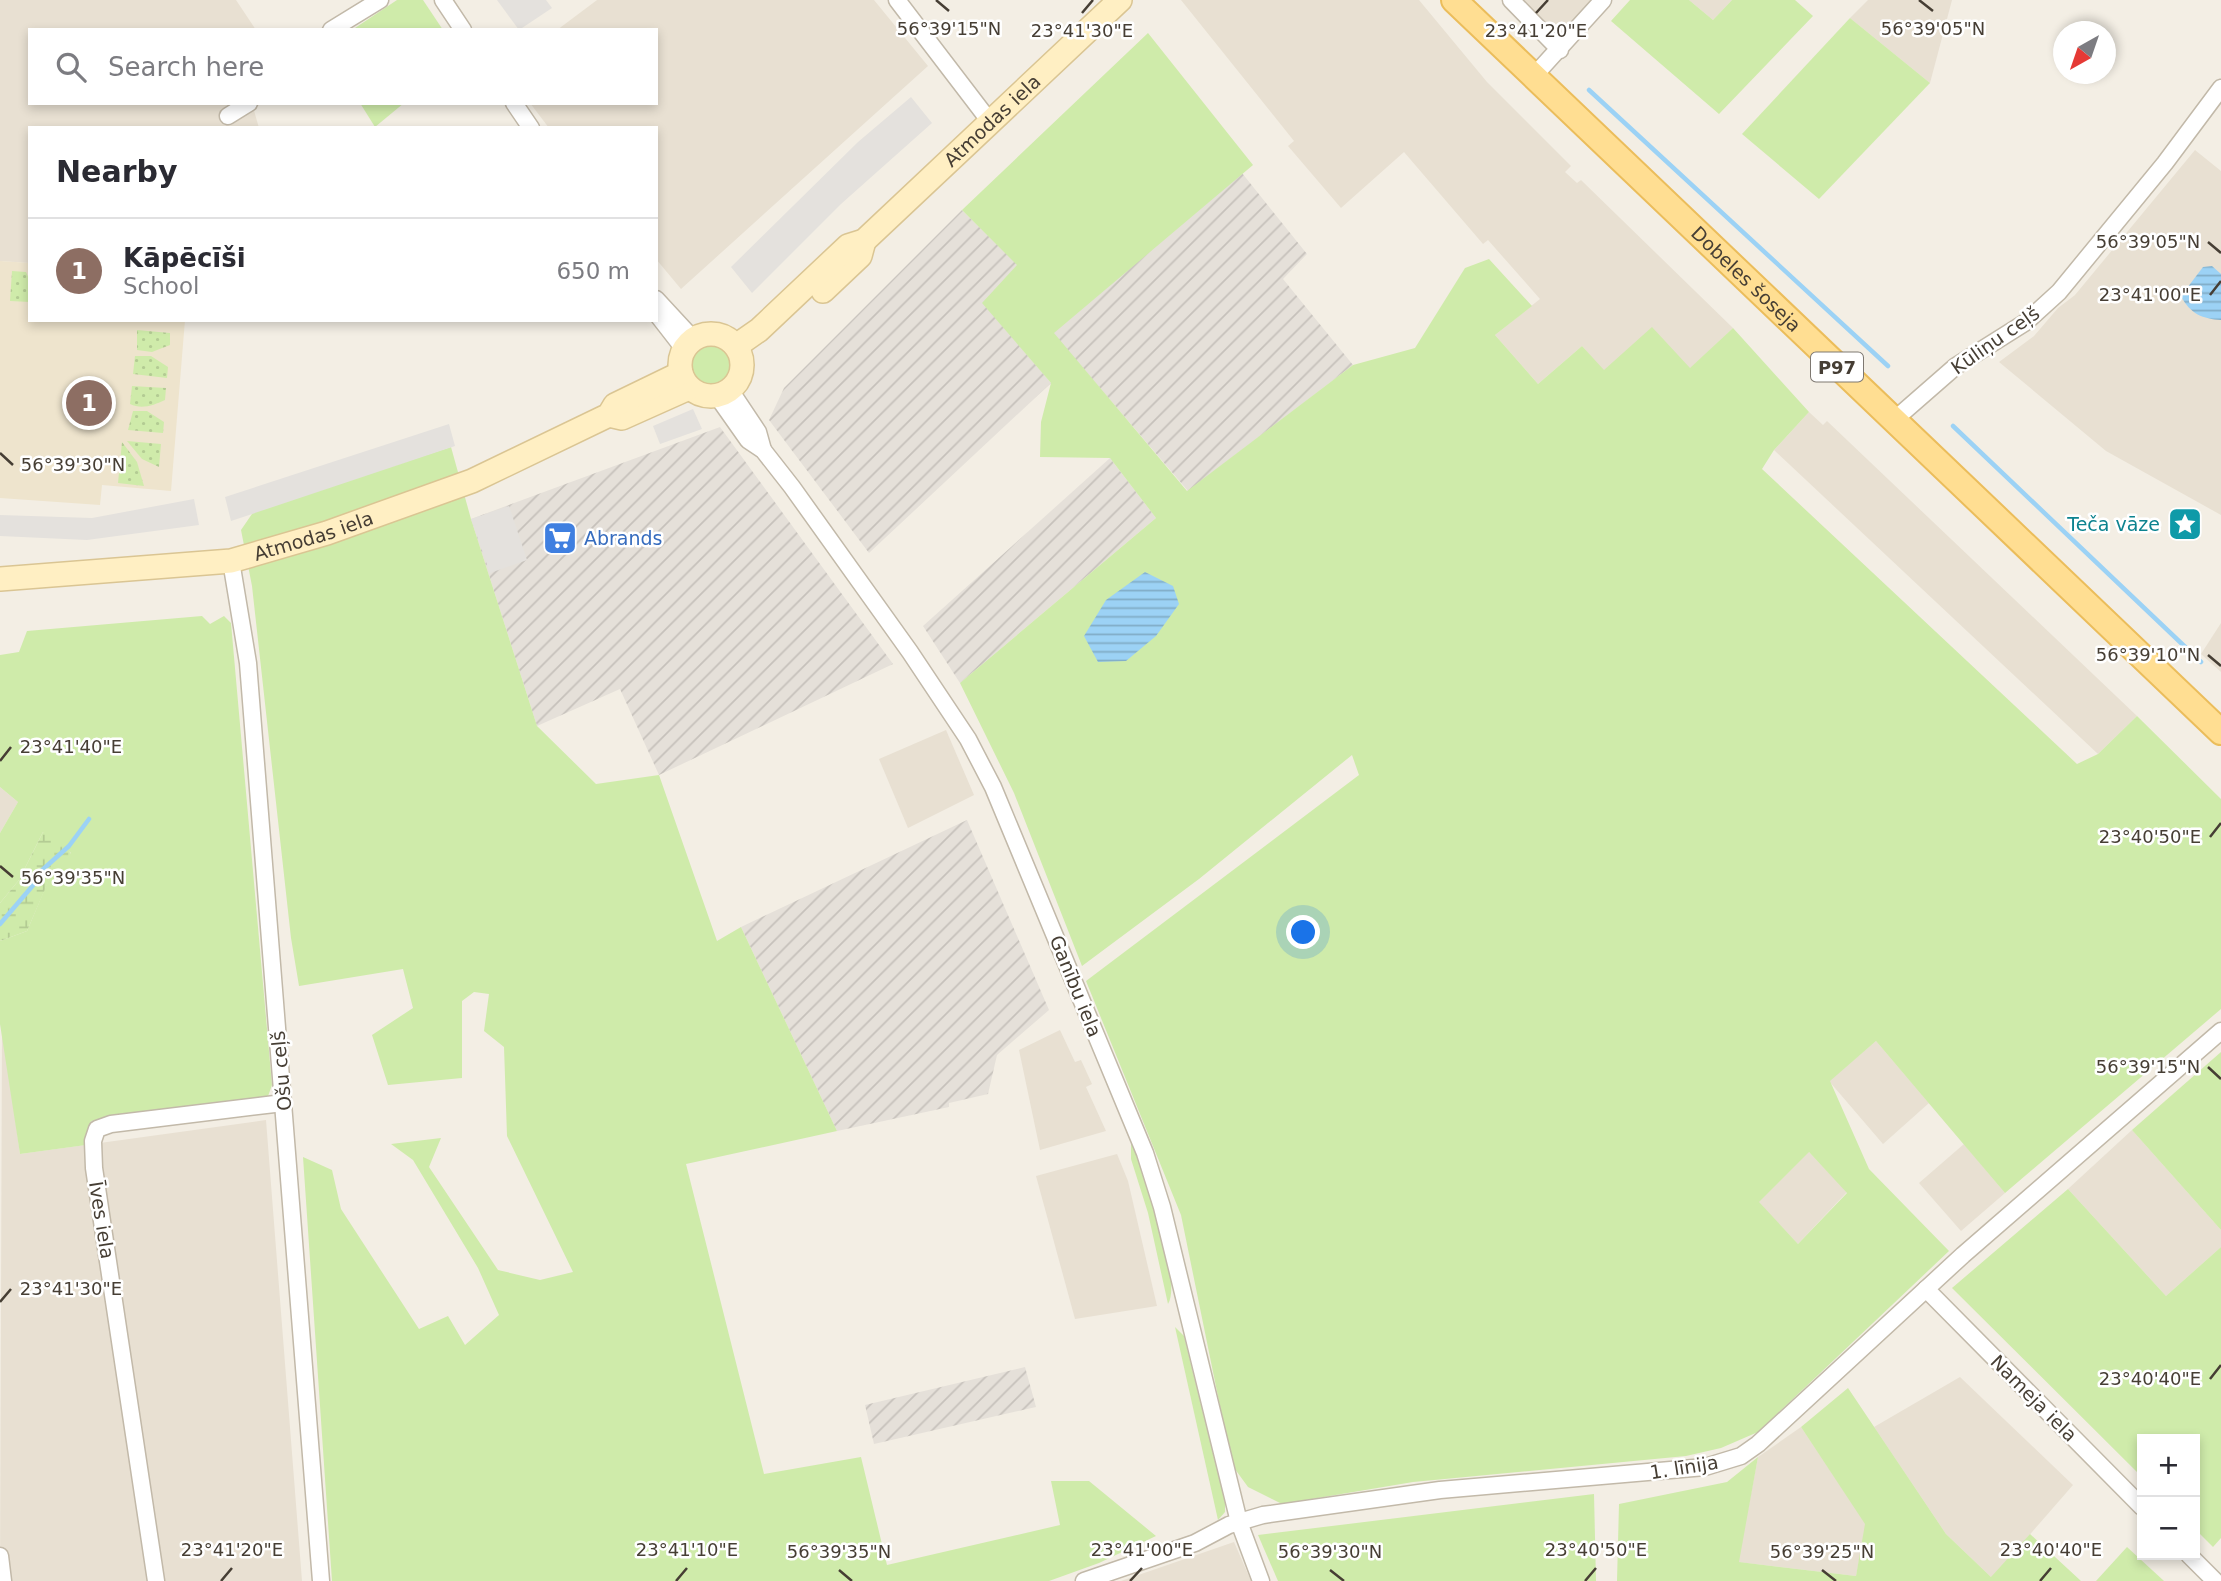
<!DOCTYPE html>
<html lang="en">
<head>
<meta charset="utf-8">
<style>
	body { margin:0; font-family:"DejaVu Sans",sans-serif; background:#f7f7f7; color:#2b2b33 }
	.controls { position:absolute; right:21px; bottom:21px; display:grid; overflow:hidden; border-radius:0px; box-shadow:0 4px 10px #0003 }
	.controls button { width:63px; height:63px; display:grid; place-items:center; padding:0; border:0; border-bottom:2px solid #e1e1e2; background:#fff; color:#2b2b33; font:35px sans-serif }
	.compass { position:absolute; left:2053px; top:21px; width:63px; height:63px; border-radius:50%; background:#fff; box-shadow:0 4px 10px #0003; rotate:220deg }
	.you { position:absolute; left:1304px; top:933px; width:24px; height:24px; margin:-18px; border:5px solid #fff; border-radius:50%; background:#1a73e8; box-shadow:0 0 0 10px #1a73e833 }
	.badge { display:grid; place-items:center; width:46px; height:46px; border-radius:50%; background:#ff2f10; color:#fff; font-size:23px; font-weight:700 }
	.pin { position:absolute; translate:-50% -50%; border:4px solid #fff; box-shadow:0 2px 7px #0006 }
	.list { margin:0; padding:0; list-style:none }
	h2 { display:flex; justify-content:space-between; align-items:center; height:91px; margin:0; padding:0 28px; font-size:30px }
	h2 small { font-size:23px; font-weight:400; color:#7c7c81 }
	.list li { display:grid; grid-template-columns:46px 1fr auto; gap:21px; align-items:center; box-sizing:border-box; height:105px; padding:0 28px; border-top:2px solid #e1e1e2 }
	.list b { display:block; font-size:26px; white-space:nowrap }
	.list p { margin:0; font-size:23px; white-space:nowrap; color:#7c7c81 }
	.list em { font-size:23px; font-style:normal; color:#7c7c81 }
	.icon { flex:none; width:38px; height:38px; fill:none; stroke:currentColor; stroke-width:2; stroke-linecap:round; stroke-linejoin:round }
	.map { position:relative; flex:none; width:2221px; height:1581px; overflow:hidden }
	.search { position:absolute; background:#fff; box-shadow:0 4px 10px #0003; left:28px; top:28px; width:630px; height:77px; display:flex; align-items:center; gap:18px; box-sizing:border-box; padding:0 24px; border-radius:0px; color:#7c7c81; font-size:26px }
	.panel { position:absolute; background:#fff; box-shadow:0 4px 10px #0003; left:28px; top:126px; width:630px; height:196px; border-radius:0px }
	.map>svg:first-child { display:block }
	.residential { fill:#e8e0d2 }
	.industrial { fill:url(#industrial-furrows) }
	.education { fill:#eee4cd }
	.green { fill:#cfebaa; fill-rule:evenodd }
	.wetland { fill:url(#wetland-marsh) }
	.park { fill:url(#park-dots) }
	.parking { fill:#e4e1dd }
	.water { fill:url(#water-rules) }
	.lines { fill:none; stroke-linecap:round; stroke-linejoin:round }
	.stream { stroke:#9cd2f5; stroke-width:4.5 }
	.street-casing { stroke:#c2b9a9; stroke-width:19 }
	.secondary-casing { stroke:#dac593; stroke-width:26 }
	.primary-casing { stroke:#ebbd5b; stroke-width:28 }
	.street { stroke:#fff; stroke-width:16 }
	.secondary { stroke:#ffefc3; stroke-width:23 }
	.primary { stroke:#ffde92; stroke-width:24 }
	.ticks { fill:none; stroke:#463e34; stroke-width:2.5 }
	.labels { text-anchor:middle; dominant-baseline:central; stroke-width:5; stroke-linejoin:round; paint-order:stroke }
	.shield { fill:#fff; stroke:#7e7871; stroke-width:2 }
	.shield-label { font-size:18px; font-weight:bold; fill:#463e34 }
	.street-label { font-size:19px; fill:#463e34; stroke:#fff }
	.culture-label { font-size:19px; fill:#0d838f; stroke:#fff; text-anchor:end }
	.shop-label { font-size:19px; fill:#366cbe; stroke:#fff; text-anchor:start }
	.ticks-label { font-size:18px; text-anchor:middle; fill:#463e34; stroke:#fff; stroke-width:5; stroke-linejoin:round; paint-order:stroke }
</style>
</head>
<body>
<div class="map">
<svg width="2221" height="1581" viewBox="0 0 2221 1581">
	<defs>
		<pattern id="industrial-furrows" width="10" height="10" patternUnits="userSpaceOnUse" patternTransform="scale(1.75)"><rect width="10" height="10" fill="#e5e0d9"/><path d="M-1 1l2-2M0 10L10 0M9 11l2-2" fill="none" stroke="#c6c1bb"/></pattern>
		<pattern id="wetland-marsh" width="20" height="14" patternUnits="userSpaceOnUse" patternTransform="scale(1.75)"><rect width="20" height="14" fill="#cfebaa"/><path d="M1 5h8M5 5V1M11 12h8M15 12V8" fill="none" stroke="#b3cb93"/></pattern>
		<pattern id="park-dots" width="8" height="8" patternUnits="userSpaceOnUse" patternTransform="scale(1.75)"><rect width="8" height="8" fill="#cfebaa"/><path d="M2 2h.1M6 6h.1" fill="none" stroke="#b3cb93" stroke-width="1.8" stroke-linecap="round"/></pattern>
		<pattern id="water-rules" width="6" height="5" patternUnits="userSpaceOnUse" patternTransform="scale(1.75)"><rect width="6" height="5" fill="#9cd2f5"/><path d="M0 2.5h6" fill="none" stroke="#81acc7"/></pattern>
	</defs>
	<rect width="100%" height="100%" fill="#f3eee4"/>
	<!-- residential -->
	<g class="residential">
		<polygon points="0,0 236,0 256,30 30,30 30,103 258,103 253,107 259,128 30,128 30,263 0,261"/>
		<polygon points="597,0 874,0 928,66 681,289 656,259 656,128 549,128 530,103 656,103 656,30 557,30"/>
		<polygon points="1181,0 1419,0 1487,82 1571,166 1565,172 1577,183 1581,180 1733,328 1690,369 1603,371 1582,346 1538,384 1495,335 1540,299 1488,240 1483,244 1404,152 1341,208 1288,146 1294,141"/>
		<polygon points="1518,0 1593,0 1556,37"/>
		<polygon points="1689,0 1732,0 1713,20"/>
		<polygon points="1868,0 1952,0 1930,83 1850,18"/>
		<polygon points="2195,150 2221,171 2221,515 2106,451 1999,362 2034,336 2058,308 2075,295"/>
		<polygon points="1809,412 1823,425 1827,421 2137,716 2098,754 1774,450"/>
		<polygon points="2221,623 2221,672 2201,654"/>
		<polygon points="946,730 974,795 908,828 879,759"/>
		<polygon points="0,787 18,802 0,833"/>
		<polygon points="2,1023 20,1154 266,1120 302,1581 0,1581"/>
		<polygon points="1060,1030 1075,1062 1081,1060 1092,1084 1086,1087 1106,1131 1040,1150 1019,1050"/>
		<polygon points="1876,1041 1929,1103 1883,1144 1829,1081"/>
		<polygon points="2132,1130 2221,1230 2221,1247 2166,1296 2068,1189"/>
		<polygon points="1964,1144 2005,1193 1961,1231 1919,1183"/>
		<polygon points="1808,1151 1847,1192 1798,1244 1758,1202"/>
		<polygon points="1117,1154 1128,1181 1157,1306 1075,1319 1036,1176"/>
		<polygon points="1960,1377 2073,1485 1992,1578 1946,1534 1874,1427"/>
		<polygon points="1801,1427 1866,1524 1856,1576 1738,1562 1758,1457"/>
		<polygon points="1234,1542 1251,1581 1121,1581"/>
	</g>
	<!-- industrial -->
	<g class="industrial">
		<polygon points="1242,173 1307,254 1283,279 1353,365 1188,491 1053,333"/>
		<polygon points="962,210 1018,265 983,303 1051,383 869,553 769,420 784,388"/>
		<polygon points="720,427 893,664 659,775 620,689 537,726 471,519"/>
		<polygon points="1110,458 1156,518 960,683 923,626"/>
		<polygon points="967,820 1049,1010 997,1055 988,1094 949,1103 949,1107 837,1131 741,927"/>
		<polygon points="1025,1367 1036,1407 874,1444 865,1405"/>
	</g>
	<!-- education -->
	<polygon class="education" points="0,261 30,263 30,320 185,320 171,491 102,485 100,505 0,498"/>
	<!-- green -->
	<g class="green">
		<polygon points="397,0 423,0 443,30 352,30"/>
		<polygon points="1630,0 1689,0 1713,20 1732,0 1795,0 1813,16 1719,114 1611,21"/>
		<polygon points="1850,18 1930,83 1819,199 1742,134"/>
		<path d="M1148 33 1253 165 1054 333 1187 491 1353 365 1415 348 1465 268 1489 259 1532 306 1495 335 1538 384 1582 346 1604 370 1652 327 1690 368 1733 328 1809 412 1774 450 1762 469 2077 764 2098 754 2137 716 2221 799V1009L2005 1193 1876 1041 1830 1081 1869 1169 1949 1251 1758 1432 1721 1448 1686 1456 1413 1482 1282 1504 1248 1487 1232 1465 1181 1215 1086 981 1359 775 1352 755 1199 879 1082 966 1014 793 960 683 1156 518 1110 458 1040 457 1041 422 1051 383 982 303 1017 265 962 210ZM1809 1152 1847 1193 1798 1244 1759 1202Z"/>
		<polygon points="360,103 404,103 375,127"/>
		<circle cx="711" cy="365" r="20"/>
		<polygon points="451,447 471,519 537,726 596,784 659,775 717,941 741,927 837,1131 686,1164 764,1474 861,1457 887,1565 1060,1525 1051,1481 1089,1481 1156,1536 1099,1563 1049,1581 332,1581 303,1157 332,1170 341,1209 419,1329 448,1316 465,1345 499,1315 478,1268 413,1160 391,1144 441,1138 429,1167 498,1270 540,1280 573,1272 507,1136 504,1047 484,1031 489,994 474,992 462,1001 462,1078 388,1085 372,1035 413,1008 403,969 299,986 291,938 252,586 241,530 254,511"/>
		<polygon points="202,616 210,624 224,616 231,623 272,1085 267,1099 91,1121 86,1145 20,1154 0,1024 0,941 27,931 49,879 71,853 43,832 19,880 0,903 0,833 18,802 0,787 0,655 19,652 27,631"/>
		<polygon points="2221,1052 2221,1230 2132,1130"/>
		<path d="M1131 1140C1143 1167 1183 1280 1168 1304L1148 1213 1131 1159Z"/>
		<polygon points="2068,1189 2166,1296 2221,1247 2221,1538 2213,1547 2195,1529 2195,1439 2142,1439 2142,1477 1952,1288"/>
		<polygon points="1175,1327 1184,1336 1225,1502 1225,1512 1218,1520"/>
		<polygon points="1848,1388 1946,1534 1991,1577 2030,1534 2081,1581 1617,1581 1619,1504 1727,1482 1758,1457 1739,1562 1856,1576 1865,1524 1801,1427"/>
		<polygon points="1594,1494 1596,1581 1278,1581 1258,1535"/>
		<polygon points="2127,1547 2164,1581 2096,1581"/>
	</g>
	<!-- wetland -->
	<polygon class="wetland" points="43,832 60,838 71,854 49,880 27,931 0,941 0,903 19,880"/>
	<!-- park -->
	<g class="park">
		<polygon points="12,271 26,272 30,281 30,302 10,301"/>
		<polygon points="137,330 170,333 170,345 152,352 137,350"/>
		<polygon points="135,356 151,356 168,367 167,378 133,374"/>
		<path d="M132 386 166 388 165 400C154 405 142 410 130 404Z"/>
		<polygon points="133,411 147,411 164,422 163,433 128,430"/>
		<polygon points="127,441 161,444 159,467 142,459"/>
		<polygon points="122,442 137,462 144,486 118,483"/>
	</g>
	<!-- parking -->
	<g class="parking">
		<polygon points="497,0 546,0 552,8 519,30"/>
		<polygon points="911,97 932,123 841,204 752,293 731,267 858,142"/>
		<polygon points="693,409 702,429 660,444 653,426"/>
		<polygon points="449,424 455,446 231,521 225,497"/>
		<polygon points="194,499 199,525 87,540 0,536 0,515 92,518"/>
		<polygon points="509,506 527,560 490,573 471,519"/>
	</g>
	<!-- water -->
	<g class="water">
		<path d="M2212 266 2221 274V320C2203 319 2190 314 2181 296L2203 267Z"/>
		<polygon points="1145,572 1173,586 1179,604 1156,636 1126,661 1098,662 1084,636 1106,600"/>
	</g>
	<g class="lines">
		<!-- stream -->
		<g class="stream">
			<polyline points="1589,90 1888,366"/>
			<polyline points="1953,426 2201,662"/>
			<polyline points="0,924 35,883 40,872 69,846 89,819"/>
		</g>
		<!-- street casing -->
		<g class="street-casing">
			<g id="street">
				<polyline points="443,0 463,30"/>
				<polyline points="897,0 991,123"/>
				<polyline points="1511,0 1560,50"/>
				<polyline points="331,30 380,0"/>
				<polyline points="1533,77 1603,0"/>
				<polyline points="514,103 531,128"/>
				<polyline points="228,116 249,103"/>
				<polyline points="656,299 693,339"/>
				<polyline points="656,313 684,349"/>
				<polyline points="730,390 758,432 763,450"/>
				<polyline points="717,396 748,440 763,450 792,487 910,652 968,739 993,787 1145,1153 1162,1207 1239,1522 1261,1581"/>
				<polyline points="1893,421 1956,366 2026,322 2059,292 2165,163 2221,88"/>
				<polyline points="231,561 248,663 321,1581"/>
				<polyline points="1926,1289 2142,1507"/>
				<polyline points="2189,1555 2215,1581"/>
				<polyline points="0,1556 3,1581"/>
				<polyline points="156,1581 94,1168 93,1141 97,1129 111,1124 283,1103"/>
				<polyline points="1084,1581 1195,1543 1229,1525 1263,1515 1440,1490 1705,1467 1741,1456 1758,1444 1963,1255 2221,1031"/>
			</g>
		</g>
		<!-- secondary casing -->
		<g class="secondary-casing">
			<g id="secondary">
				<polyline points="823,291 860,256 864,241"/>
				<circle cx="711" cy="365" r="31"/>
				<path id="s1" d="M736 346 759 330 848 246 864 241 1120 0"/>
				<polyline points="609,415 622,418 689,388"/>
				<path id="s2" d="M0 579 231 561 327 533 472 481 609 415 615 405 681 373"/>
			</g>
		</g>
		<!-- primary casing -->
		<g class="primary-casing">
			<g id="primary">
				<path id="s3" d="M1454 0 2221 732"/>
			</g>
		</g>
		<!-- street -->
		<use href="#street" class="street"/>
		<!-- secondary -->
		<use href="#secondary" class="secondary"/>
		<!-- primary -->
		<use href="#primary" class="primary"/>
	</g>
	<!-- ticks -->
	<path class="ticks" d="M936 0 949 11M1919 0 1933 11M1082 13 1093 0M1536 13 1548 0M2208 242 2221 253M2210 295 2221 281M0 453 13 465M2208 655 2221 666M0 761 11 747M2210 837 2221 823M0 866 13 877M2208 1067 2221 1079M0 1302 11 1289M2210 1379 2221 1365M839 1570 852 1581M1330 1570 1344 1581M1822 1570 1836 1581M221 1581 232 1568M676 1581 687 1568M1130 1581 1142 1568M1585 1581 1596 1568M2040 1581 2051 1568"/>
	<!-- icons -->
	<defs>
		<g id="sight-square" transform="scale(1.75)"><rect x="-9" y="-9" width="18" height="18" rx="4" fill="#0f9aa8" stroke="#fff"/><path d="M0-6L1.8-2.2L6-1.7L2.9 1.2L3.7 5.4L0 3.3L-3.7 5.4L-2.9 1.2L-6-1.7L-1.8-2.2Z" fill="#fff"/></g>
		<g id="supermarket-square" transform="scale(1.75)"><rect x="-9" y="-9" width="18" height="18" rx="4" fill="#3f7fe0" stroke="#fff"/><path d="M-6-5.5h2.5l.6 2H6L4.5 2H-2.5L-4.4-4H-6ZM-1.5 3.2a1.3 1.3 0 1 0 .1 0ZM3 3.2a1.3 1.3 0 1 0 .1 0Z" fill="#fff"/></g>
	</defs>
	<g fill-rule="evenodd">
		<use href="#sight-square" x="2185" y="524"/>
		<use href="#supermarket-square" x="560" y="538"/>
	</g>
	<g class="labels">
		<!-- shield labels -->
		<rect class="shield" x="1811" y="352.5" width="52" height="29" rx="5"/>
		<g class="shield-label">
			<text x="1837" y="367">P97</text>
		</g>
		<!-- street labels -->
		<g class="street-label">
			<text stroke="none"><textPath href="#s1" startOffset="343">Atmodas iela</textPath></text>
			<text stroke="none"><textPath href="#s3" startOffset="404">Dobeles šoseja</textPath></text>
			<text transform="translate(1995 340) rotate(-35)">Kūliņu ceļš</text>
			<text stroke="none"><textPath href="#s2" startOffset="318">Atmodas iela</textPath></text>
			<text transform="translate(1076 986) rotate(68)">Ganību iela</text>
			<text transform="translate(281 1071) rotate(-95)">Ošu ceļš</text>
			<text transform="translate(102 1220) rotate(81)">Īves iela</text>
			<text transform="translate(2034 1398) rotate(45)">Nameja iela</text>
			<text transform="translate(1684 1467) rotate(-9)">1. līnija</text>
		</g>
		<!-- culture labels -->
		<g class="culture-label">
			<text x="2160" y="524">Teča vāze</text>
		</g>
		<!-- shop labels -->
		<g class="shop-label">
			<text x="584" y="538">Abrands</text>
		</g>
	</g>
	<g class="ticks-label">
		<text x="949" y="35">56°39'15"N</text>
		<text x="1933" y="35">56°39'05"N</text>
		<text x="1082" y="37">23°41'30"E</text>
		<text x="1536" y="37">23°41'20"E</text>
		<text x="2148" y="248">56°39'05"N</text>
		<text x="2150" y="301">23°41'00"E</text>
		<text x="73" y="471">56°39'30"N</text>
		<text x="2148" y="661">56°39'10"N</text>
		<text x="71" y="753">23°41'40"E</text>
		<text x="2150" y="843">23°40'50"E</text>
		<text x="73" y="884">56°39'35"N</text>
		<text x="2148" y="1073">56°39'15"N</text>
		<text x="71" y="1295">23°41'30"E</text>
		<text x="2150" y="1385">23°40'40"E</text>
		<text x="232" y="1556">23°41'20"E</text>
		<text x="687" y="1556">23°41'10"E</text>
		<text x="1142" y="1556">23°41'00"E</text>
		<text x="1596" y="1556">23°40'50"E</text>
		<text x="2051" y="1556">23°40'40"E</text>
		<text x="839" y="1558">56°39'35"N</text>
		<text x="1330" y="1558">56°39'30"N</text>
		<text x="1822" y="1558">56°39'25"N</text>
	</g>
</svg>
<div class="controls">
<button>+</button>
<button>−</button>
</div>
<svg class="compass" viewBox="-18 -18 36 36"><path d="M0-13l5 13h-10z" fill="#e53935"/><path d="M0 13l5-13h-10z" fill="#7c7c81"/></svg>
<div class="you"></div>
<div class="pin badge" style="left:89px;top:403px;background:#8d6e63">1</div>
<div class="search"><svg class="icon" aria-label="search" viewBox="0 0 24 24"><circle cx="10" cy="10" r="6"/><path d="M15 15l6 6"/></svg>Search here</div>
<section class="panel">
<h2>Nearby<small></small></h2>
<ul class="list">
<li><span class="badge" style="background:#8d6e63">1</span><div><b>Kāpēcīši</b><p>School</p></div><em>650 m</em></li>
</ul>
</section>
</div>
</body>
</html>
